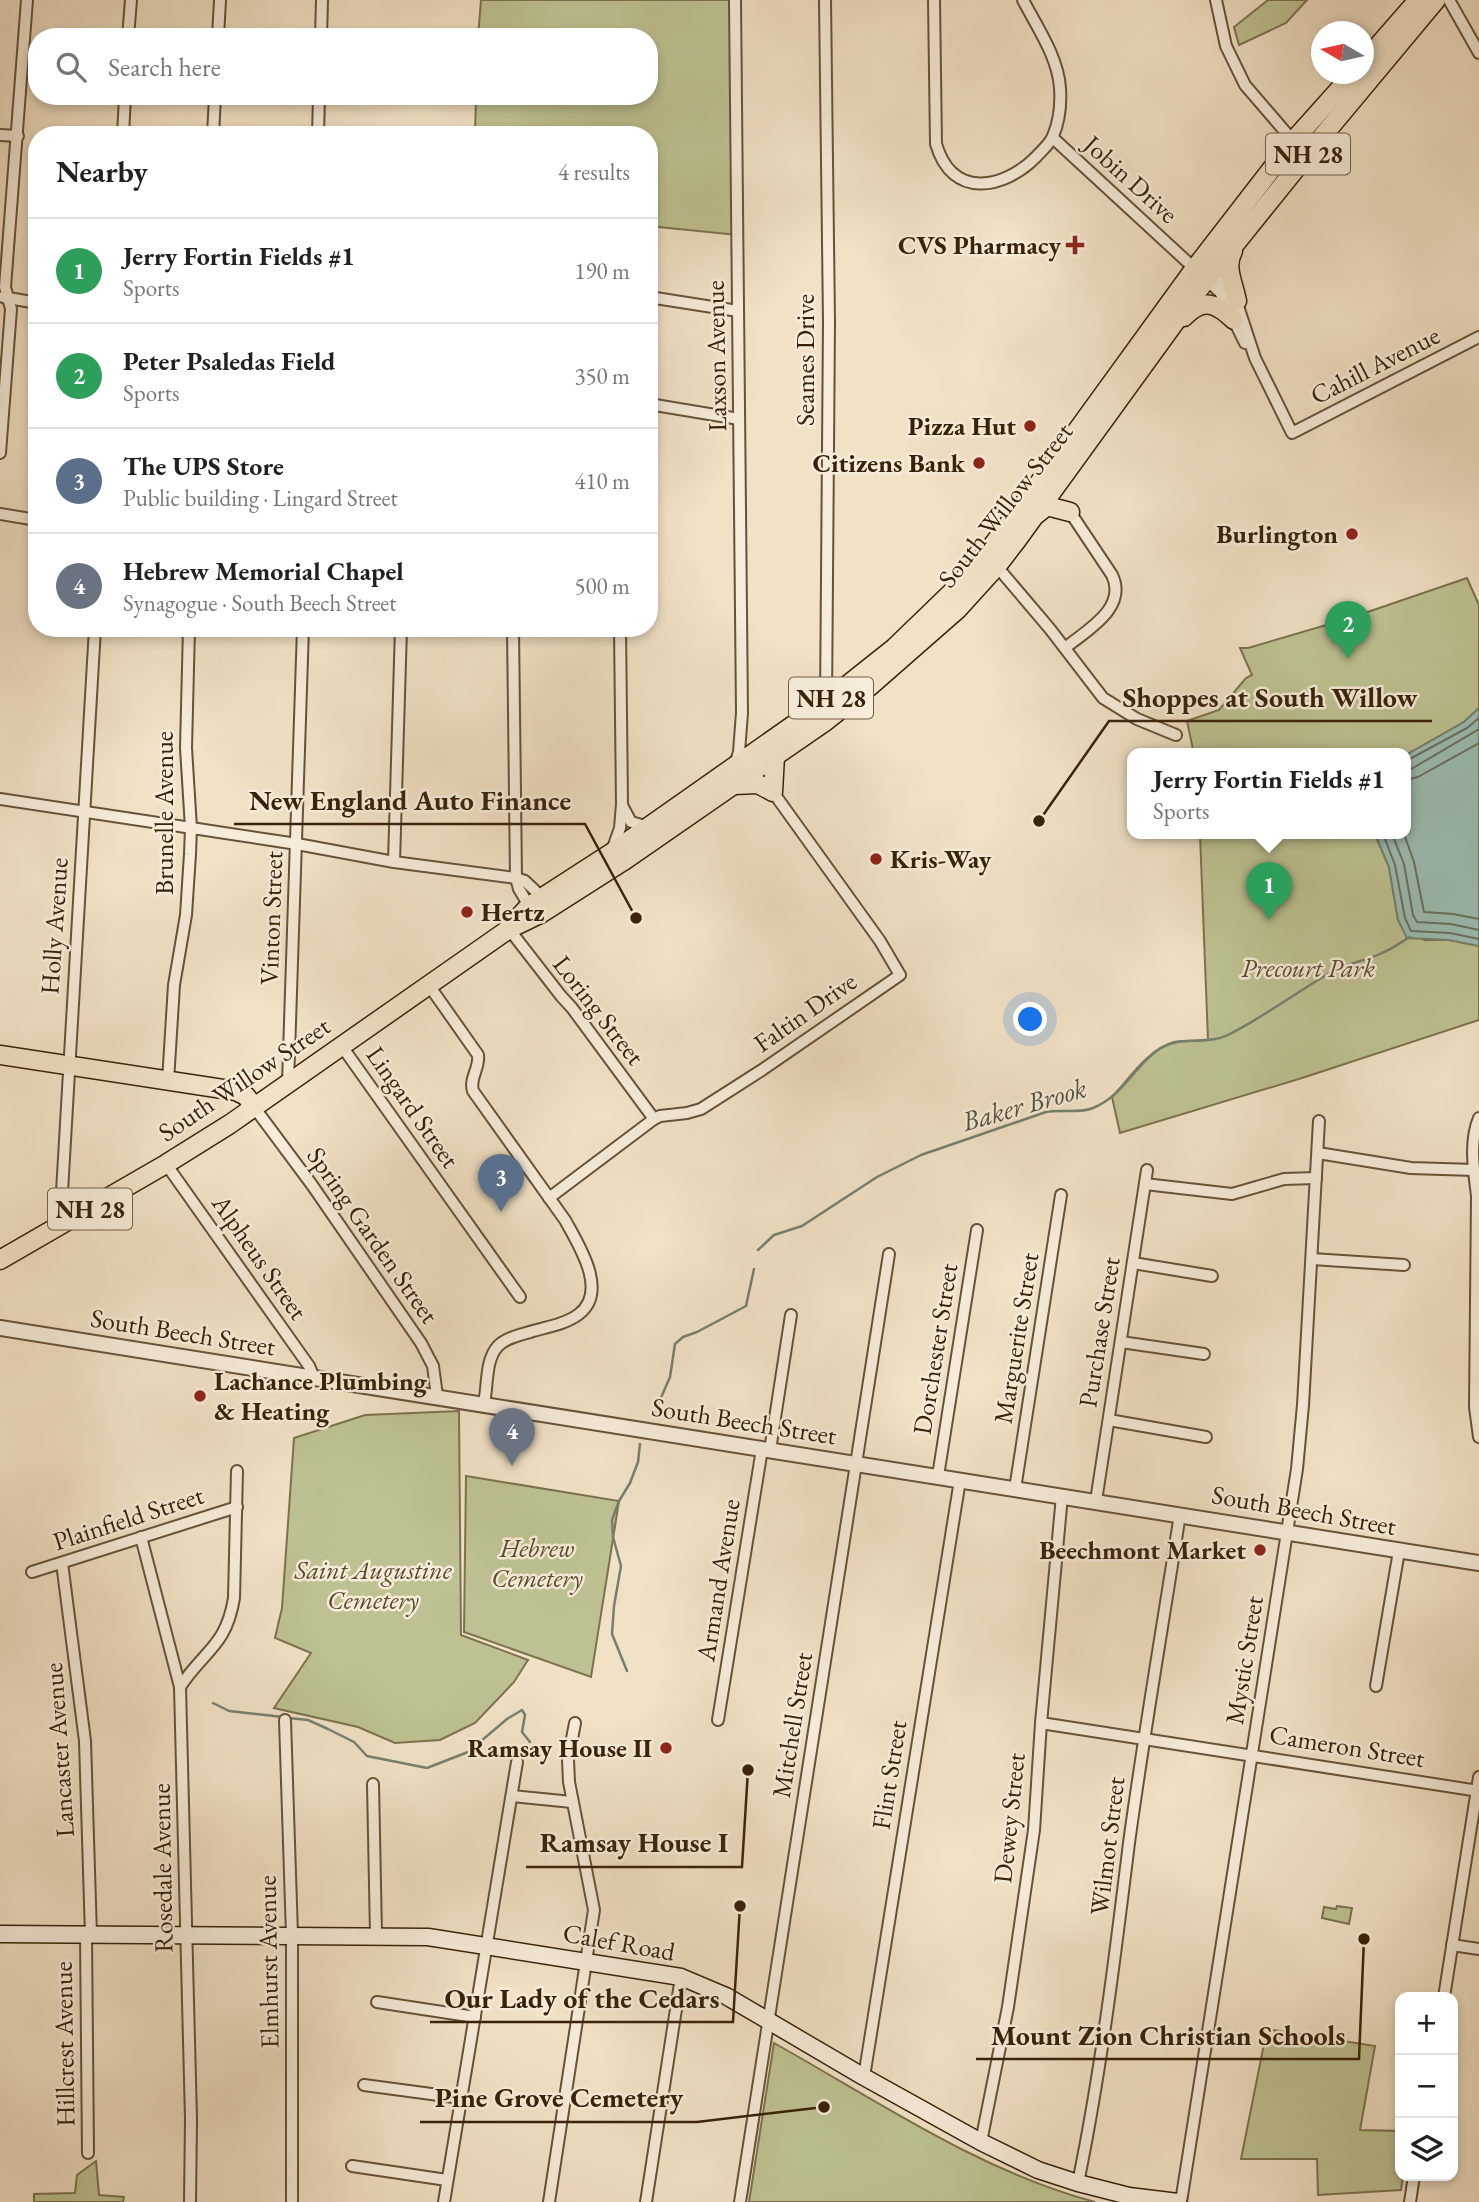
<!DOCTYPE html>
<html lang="en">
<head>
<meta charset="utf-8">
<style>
	body { margin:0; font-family:"EB Garamond",serif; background:#f2f2f2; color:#202124 }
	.controls { position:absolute; right:21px; bottom:21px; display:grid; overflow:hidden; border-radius:14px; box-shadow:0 4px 10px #0003 }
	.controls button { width:63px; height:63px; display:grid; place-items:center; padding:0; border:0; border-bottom:2px solid #e0e0e0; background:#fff; color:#202124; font:35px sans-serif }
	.compass { position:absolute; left:1311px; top:21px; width:63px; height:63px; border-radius:50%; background:#fff; box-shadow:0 4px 10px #0003; rotate:279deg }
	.you { position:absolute; left:1031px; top:1020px; width:24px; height:24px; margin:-18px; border:5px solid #fff; border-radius:50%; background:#1a73e8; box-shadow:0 0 0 10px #1a73e833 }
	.badge { display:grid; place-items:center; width:46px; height:46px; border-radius:50%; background:#ea580c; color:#fff; font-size:23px; font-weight:700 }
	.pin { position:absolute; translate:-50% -58px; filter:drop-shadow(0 2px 4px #0008) }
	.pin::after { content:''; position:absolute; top:37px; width:24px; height:21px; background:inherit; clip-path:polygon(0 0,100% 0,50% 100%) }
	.popup { position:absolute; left:1127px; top:748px; width:284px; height:91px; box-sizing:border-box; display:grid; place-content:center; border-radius:14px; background:#fff; filter:drop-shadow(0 2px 5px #0005); font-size:23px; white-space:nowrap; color:#757577 }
	.popup b { font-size:26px; color:#202124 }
	.popup::after { content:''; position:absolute; left:50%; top:100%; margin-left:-14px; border:14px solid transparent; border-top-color:#fff }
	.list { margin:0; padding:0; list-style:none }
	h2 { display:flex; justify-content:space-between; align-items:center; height:91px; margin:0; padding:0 28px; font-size:30px }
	h2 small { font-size:23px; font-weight:400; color:#757577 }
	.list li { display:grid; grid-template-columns:46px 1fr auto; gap:21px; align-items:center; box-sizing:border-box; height:105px; padding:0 28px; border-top:2px solid #e0e0e0 }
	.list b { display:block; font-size:26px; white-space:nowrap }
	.list p { margin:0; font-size:23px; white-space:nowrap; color:#757577 }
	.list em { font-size:23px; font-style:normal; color:#757577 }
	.icon { flex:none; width:38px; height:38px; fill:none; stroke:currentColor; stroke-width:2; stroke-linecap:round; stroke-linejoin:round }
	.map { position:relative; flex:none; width:1479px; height:2202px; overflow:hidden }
	.search { position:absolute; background:#fff; box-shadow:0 4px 10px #0003; left:28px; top:28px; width:630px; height:77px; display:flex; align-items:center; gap:18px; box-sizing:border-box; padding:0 24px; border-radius:28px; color:#757577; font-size:26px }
	.panel { position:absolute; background:#fff; box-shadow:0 4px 10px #0003; left:28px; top:126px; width:630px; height:511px; border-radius:28px }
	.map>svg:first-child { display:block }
	.green { fill:#bec292; stroke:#7c724e; stroke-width:2 }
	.water { fill:#9bbeb4; stroke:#748070; stroke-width:2 }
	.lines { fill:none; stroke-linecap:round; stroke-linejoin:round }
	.shore { stroke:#6a705e; stroke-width:2 }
	.stream { stroke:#748070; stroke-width:2.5 }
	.minor-casing { stroke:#675238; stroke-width:14 }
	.tertiary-casing { stroke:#675238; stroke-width:18 }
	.secondary-casing { stroke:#392209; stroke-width:19 }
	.primary-casing { stroke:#392209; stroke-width:21 }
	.minor { stroke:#f6ecd9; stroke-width:10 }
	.tertiary { stroke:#f6ecd9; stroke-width:14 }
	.secondary { stroke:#f6ecd9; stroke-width:16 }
	.primary { stroke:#f1e1c5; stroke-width:18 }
	.poi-dot { fill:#8f2418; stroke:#f6ecd9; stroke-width:2.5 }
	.labels { text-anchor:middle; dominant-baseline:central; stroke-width:5; stroke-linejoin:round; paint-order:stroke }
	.shield { fill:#f6ecd9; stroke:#725f47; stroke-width:2 }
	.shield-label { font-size:24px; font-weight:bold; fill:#392209 }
	.street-label { font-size:26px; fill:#392209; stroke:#f6ecd9 }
	.poi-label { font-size:26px; font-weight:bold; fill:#392209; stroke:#f6ecd9; text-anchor:end }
	.park-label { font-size:26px; font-style:italic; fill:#5a4a2b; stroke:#f6ecd9 }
	.water-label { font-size:28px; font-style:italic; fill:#56513c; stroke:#f6ecd9 }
	.leader { fill:none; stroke:#392209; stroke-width:2.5 }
	.callout-dot { fill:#392209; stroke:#f6ecd9; stroke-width:2.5 }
	.callout-label { font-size:28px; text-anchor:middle; font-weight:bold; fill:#392209; stroke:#f6ecd9; stroke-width:5; stroke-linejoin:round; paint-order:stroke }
</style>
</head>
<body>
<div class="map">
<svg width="1479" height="2202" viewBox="0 0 1479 2202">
	<rect width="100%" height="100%" fill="#f1e1c5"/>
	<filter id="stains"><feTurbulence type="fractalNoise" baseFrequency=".00286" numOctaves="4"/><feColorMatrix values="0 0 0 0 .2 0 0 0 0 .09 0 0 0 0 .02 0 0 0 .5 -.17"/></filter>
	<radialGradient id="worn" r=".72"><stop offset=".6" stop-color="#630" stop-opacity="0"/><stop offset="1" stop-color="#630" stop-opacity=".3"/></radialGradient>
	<!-- green -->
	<g class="green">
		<polygon points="481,0 735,0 737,235 649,226 649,135 475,135 476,96 649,96 649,37 478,37"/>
		<polygon points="1268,0 1307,0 1286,23 1239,45 1234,27"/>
		<polygon points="1467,578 1479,605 1479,708 1464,722 1406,755 1194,754 1187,721 1219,710 1246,678 1252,675 1240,648 1248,648 1350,618"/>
		<path d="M1200 834H1375L1389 867 1398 920 1424 940H1449L1479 946V1020L1302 1078 1120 1133 1112 1097C1129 1079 1148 1049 1174 1042 1185 1040 1197 1042 1208 1040Z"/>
		<polygon points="459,1411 461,1635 528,1660 514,1682 475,1723 440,1740 395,1743 358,1727 274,1708 311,1653 275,1638 282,1608 294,1438 365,1415"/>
		<polygon points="466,1476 619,1501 591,1677 464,1632"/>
		<polygon points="1337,1906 1352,1908 1349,1924 1322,1918 1324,1907 1336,1909"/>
		<polygon points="1267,2029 1375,2046 1360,2130 1400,2131 1400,2176 1403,2176 1401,2190 1318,2195 1317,2159 1241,2159"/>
		<path d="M774 2043C878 2101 979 2171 1095 2202H749Z"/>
		<polygon points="96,2161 99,2195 124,2197 123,2202 34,2202 34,2194 75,2193 77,2175"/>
	</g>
	<!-- water -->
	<polygon class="water" points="1479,708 1479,946 1449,940 1407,938 1398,920 1389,867 1375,834 1406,834 1406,755 1464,722"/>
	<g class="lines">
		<!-- shore -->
		<g class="shore">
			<polyline points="1406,761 1467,728 1479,718"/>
			<polyline points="1406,770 1413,768 1479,729"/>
			<polyline points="1406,780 1418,777 1479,743"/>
			<polyline points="1383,834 1395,865 1405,918 1411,931 1450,933 1479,939"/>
			<polyline points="1392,834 1404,864 1413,915 1417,922 1451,924 1479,930"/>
			<polyline points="1404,834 1414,862 1424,912 1453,914 1479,919"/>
		</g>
		<!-- stream -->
		<g class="stream">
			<path d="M758 1250 774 1235 802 1226 877 1177 921 1155 1046 1112C1062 1109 1078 1114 1093 1108 1124 1096 1136 1061 1165 1046 1184 1036 1208 1045 1228 1035 1262 1018 1294 994 1328 974 1345 963 1364 962 1382 953 1392 949 1401 942 1410 937"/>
			<polyline points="653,1416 670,1377 675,1344 683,1337 697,1332 746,1306 754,1269"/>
			<polyline points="627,1671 612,1634 614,1606 621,1566 613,1537 612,1520 619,1501 630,1483 638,1462 640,1444"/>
			<polyline points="213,1703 229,1711 283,1717"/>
			<polyline points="289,1718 308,1720 328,1729 354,1742 367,1756 427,1768 468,1752 507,1719 522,1710 525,1715 522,1732 530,1742"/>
		</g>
		<!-- minor casing -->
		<g class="minor-casing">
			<g id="minor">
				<polyline points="825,0 829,322 826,704"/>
				<path d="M934 0 936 144C952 199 1003 190 1036 157 1042 150 1050 144 1053 136 1059 122 1061 103 1060 88 1058 57 1037 27 1023 0"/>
				<polyline points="1216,0 1226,46 1245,85 1306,156"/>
				<polyline points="1449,0 1479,53"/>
				<polyline points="128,37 131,0"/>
				<polyline points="218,37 220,0"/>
				<polyline points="321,37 322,0"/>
				<polyline points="0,135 18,136"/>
				<polyline points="123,135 125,96"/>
				<polyline points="213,135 215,96"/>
				<polyline points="318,135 319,96"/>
				<polyline points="1053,138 1220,292 1245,343"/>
				<polyline points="1207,273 1226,284 1235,297 1255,358 1292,433 1479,337"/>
				<polyline points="3,297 37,303"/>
				<polyline points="649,297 738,311"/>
				<polyline points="649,404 739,419"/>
				<polyline points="0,453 11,309 5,287 27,0"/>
				<polyline points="0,514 37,520"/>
				<polyline points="994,563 1050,629 1103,698 1137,719 1176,735"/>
				<polyline points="513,628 516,878 519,889 531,909"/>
				<path d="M1065 648C1087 630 1128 608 1112 575L1070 512"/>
				<polyline points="735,765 739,752 742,713 735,0"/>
				<polyline points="0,799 297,844 394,862 516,878 525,881 546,901"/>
				<polyline points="623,807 631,822 649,827"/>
				<polyline points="613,848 620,828 622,804 620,628"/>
				<polyline points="394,862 401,628"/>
				<polyline points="509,929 561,996 572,1008 654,1119"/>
				<path d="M428 984 478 1055C480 1068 469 1078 473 1091L565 1220C578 1244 609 1291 579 1314 566 1324 547 1327 533 1331 521 1335 507 1337 498 1346 485 1360 488 1385 484 1403"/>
				<polyline points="341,1045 520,1297"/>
				<polyline points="168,1081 174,985 186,915 190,854 191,828 186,748 189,628"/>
				<polyline points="288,1083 303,628"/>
				<polyline points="254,1107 312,1185 421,1343 433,1366 437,1396"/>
				<path d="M1479 1118C1469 1141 1474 1172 1477 1196L1475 1407 1479 1437"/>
				<polyline points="1318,1153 1411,1168 1474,1170"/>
				<polyline points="166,1164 309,1366 314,1378"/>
				<polyline points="1145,1184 1232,1194 1284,1179 1316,1178"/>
				<polyline points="549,1198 654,1119 660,1116 687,1113 701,1109 762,1070 900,975 880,941 773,792"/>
				<polyline points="60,1226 95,628"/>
				<polyline points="1312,1259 1404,1265"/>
				<polyline points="1133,1263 1212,1276"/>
				<polyline points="1121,1342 1204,1354"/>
				<polyline points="1109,1420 1206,1437"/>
				<polyline points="770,1450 791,1315"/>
				<polyline points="938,1476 977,1230"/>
				<polyline points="1015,1489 1061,1195"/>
				<polyline points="1096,1501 1147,1170"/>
				<polyline points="141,1537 180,1687 191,2119 190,2202"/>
				<polyline points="62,1563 85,1741 91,1935"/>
				<polyline points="32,1572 237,1507"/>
				<polyline points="1376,1686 1399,1551"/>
				<path d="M180 1687C204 1650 226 1647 234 1598L237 1471"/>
				<polyline points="285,1720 292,1935 292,2202"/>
				<polyline points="718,1720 762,1449"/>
				<polyline points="1041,1723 1479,1791"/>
				<polyline points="373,1784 376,1935"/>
				<polyline points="512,1796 572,1802"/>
				<polyline points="86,1934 88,2153"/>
				<polyline points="1452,1945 1479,1949"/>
				<polyline points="1444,1997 1479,1777"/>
				<polyline points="377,2002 475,2017"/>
				<polyline points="864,2077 960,1480"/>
				<polyline points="364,2085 461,2098"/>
				<polyline points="981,2142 1008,2007 1034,1830 1041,1723 1062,1496"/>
				<polyline points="352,2166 447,2180"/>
				<path d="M1078 2183C1101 2071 1115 1957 1129 1843 1144 1733 1163 1624 1180 1514"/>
				<polyline points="444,2202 517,1762"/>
				<polyline points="549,2202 594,1910 569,1782 568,1760 575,1723"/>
				<polyline points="646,2202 681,1977"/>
				<polyline points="740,2202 889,1254"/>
				<polyline points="1181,2202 1297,1469 1303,1405 1319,1121"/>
				<polyline points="1410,2202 1414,2176"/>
			</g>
		</g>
		<!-- tertiary casing -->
		<g class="tertiary-casing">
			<polyline id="tertiary" points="0,1328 1479,1563"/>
		</g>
		<!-- secondary casing -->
		<g class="secondary-casing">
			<polyline id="secondary" points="0,1934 428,1937 681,1977 726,1996 864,2077 981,2142 1038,2170 1078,2183 1129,2196 1178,2202"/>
		</g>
		<!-- primary casing -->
		<g class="primary-casing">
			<g id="primary">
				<polyline points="1364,62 1418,0"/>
				<path d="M1233 251C1224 267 1234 284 1237 301"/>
				<path d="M1184 317C1203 297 1216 303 1234 320"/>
				<polyline points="1037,514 1047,506 1070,512"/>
				<polyline points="734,785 758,784 773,792 775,756"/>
				<polyline points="518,918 529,906 611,853 826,702 894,648 954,590 986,554 1031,494 1195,268 1294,140 1353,74"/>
				<polyline points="0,1055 236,1091 246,1096 254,1107"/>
				<polyline points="0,1260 166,1164 230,1124 509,929 542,913 622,862 826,721 869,687 958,609 997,566 1017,540 1199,289 1306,156 1436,0"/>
			</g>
		</g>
		<!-- minor -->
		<use href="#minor" class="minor"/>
		<!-- tertiary -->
		<use href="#tertiary" class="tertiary"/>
		<!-- secondary -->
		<use href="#secondary" class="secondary"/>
		<!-- primary -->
		<use href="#primary" class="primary"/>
	</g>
	<!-- markers -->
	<g class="poi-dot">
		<path d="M1071.5 234.5h7v7h7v7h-7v7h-7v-7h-7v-7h7z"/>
		<circle cx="1030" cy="426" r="7"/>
		<circle cx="979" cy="463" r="7"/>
		<circle cx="1352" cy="534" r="7"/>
		<circle cx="876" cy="859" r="7"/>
		<circle cx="467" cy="912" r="7"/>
		<circle cx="200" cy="1396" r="7"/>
		<circle cx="1260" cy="1550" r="7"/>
		<circle cx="666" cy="1748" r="7"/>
	</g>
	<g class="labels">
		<!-- shield labels -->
		<g class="shield">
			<rect x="1266" y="133.5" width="84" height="41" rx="5"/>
			<rect x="789" y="677.5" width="84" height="41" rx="5"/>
			<rect x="48" y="1188.5" width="84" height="41" rx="5"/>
		</g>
		<g class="shield-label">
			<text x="1308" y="154">NH 28</text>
			<text x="831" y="698">NH 28</text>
			<text x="90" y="1209">NH 28</text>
		</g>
		<!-- street labels -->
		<g class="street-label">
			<text transform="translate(1131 179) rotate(42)">Jobin Drive</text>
			<text transform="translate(716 356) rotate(-91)">Laxson Avenue</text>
			<text transform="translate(805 360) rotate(-90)">Seames Drive</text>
			<text transform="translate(1375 365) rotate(-27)">Cahill Avenue</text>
			<text transform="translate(1005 505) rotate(-52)">South Willow Street</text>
			<text transform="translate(164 813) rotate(-90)">Brunelle Avenue</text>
			<text transform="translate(271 918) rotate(-88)">Vinton Street</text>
			<text transform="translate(54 926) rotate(-86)">Holly Avenue</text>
			<text transform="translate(599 1010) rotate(52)">Loring Street</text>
			<text transform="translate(805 1012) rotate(-35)">Faltin Drive</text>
			<text transform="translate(244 1079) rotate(-34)">South Willow Street</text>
			<text transform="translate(413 1107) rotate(55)">Lingard Street</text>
			<text transform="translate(373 1235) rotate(55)">Spring Garden Street</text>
			<text transform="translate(260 1257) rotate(55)">Alpheus Street</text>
			<text transform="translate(183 1332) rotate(9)">South Beech Street</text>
			<text transform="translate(1099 1332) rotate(-81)">Purchase Street</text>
			<text transform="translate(1016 1338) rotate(-81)">Marguerite Street</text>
			<text transform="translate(935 1349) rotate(-81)">Dorchester Street</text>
			<text transform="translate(744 1421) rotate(9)">South Beech Street</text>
			<text transform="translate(1304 1510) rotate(10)">South Beech Street</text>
			<text transform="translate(128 1518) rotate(-18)">Plainfield Street</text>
			<text transform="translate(718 1580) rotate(-81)">Armand Avenue</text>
			<text transform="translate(1244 1660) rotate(-81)">Mystic Street</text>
			<text transform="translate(792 1725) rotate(-81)">Mitchell Street</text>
			<text transform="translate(1347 1746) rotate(9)">Cameron Street</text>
			<text transform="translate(59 1750) rotate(-94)">Lancaster Avenue</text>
			<text transform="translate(889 1775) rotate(-81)">Flint Street</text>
			<text transform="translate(1009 1818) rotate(-84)">Dewey Street</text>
			<text transform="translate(1107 1846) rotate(-83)">Wilmot Street</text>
			<text transform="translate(162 1868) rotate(-91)">Rosedale Avenue</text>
			<text transform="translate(619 1942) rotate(10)">Calef Road</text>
			<text transform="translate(268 1962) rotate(-91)">Elmhurst Avenue</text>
			<text transform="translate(64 2044) rotate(-91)">Hillcrest Avenue</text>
		</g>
		<!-- poi labels -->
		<g class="poi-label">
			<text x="1061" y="245">CVS Pharmacy</text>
			<text x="1016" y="426">Pizza Hut</text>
			<text x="965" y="463">Citizens Bank</text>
			<text x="1338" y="534">Burlington</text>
			<text x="890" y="859" text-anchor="start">Kris-Way</text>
			<text x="481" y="912" text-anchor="start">Hertz</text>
			<text x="214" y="1381" text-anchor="start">Lachance Plumbing<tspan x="214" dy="30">&amp; Heating</tspan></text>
			<text x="1246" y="1550">Beechmont Market</text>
			<text x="652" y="1748">Ramsay House II</text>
		</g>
		<!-- park labels -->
		<g class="park-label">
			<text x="1308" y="968">Precourt Park</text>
			<text x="537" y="1548">Hebrew<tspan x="537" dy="30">Cemetery</tspan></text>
			<text x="373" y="1570">Saint Augustine<tspan x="373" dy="30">Cemetery</tspan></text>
		</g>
		<!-- water labels -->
		<g class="water-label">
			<text transform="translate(1024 1104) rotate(-16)">Baker Brook</text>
		</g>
	</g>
	<!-- callouts -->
	<path class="leader" d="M1039 821L1109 721H1432M636 918L585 824H234M748 1770L742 1867H526M740 1906L733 2022H430M1364 1939L1359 2059H976M824 2107L697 2122H420"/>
	<g class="callout-dot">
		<circle cx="1039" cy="821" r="7"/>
		<circle cx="636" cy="918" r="7"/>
		<circle cx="748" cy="1770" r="7"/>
		<circle cx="740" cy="1906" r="7"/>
		<circle cx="1364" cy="1939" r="7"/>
		<circle cx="824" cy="2107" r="7"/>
	</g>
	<g class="callout-label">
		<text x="1270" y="707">Shoppes at South Willow</text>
		<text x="410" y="810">New England Auto Finance</text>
		<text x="634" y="1852">Ramsay House I</text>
		<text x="582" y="2008">Our Lady of the Cedars</text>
		<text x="1168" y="2045">Mount Zion Christian Schools</text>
		<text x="559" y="2107">Pine Grove Cemetery</text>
	</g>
	<rect width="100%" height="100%" filter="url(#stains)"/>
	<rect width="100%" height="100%" fill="url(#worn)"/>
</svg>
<div class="controls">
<button>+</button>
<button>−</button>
<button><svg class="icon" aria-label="layers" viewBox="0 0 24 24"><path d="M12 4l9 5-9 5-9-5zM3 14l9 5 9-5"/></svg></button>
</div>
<svg class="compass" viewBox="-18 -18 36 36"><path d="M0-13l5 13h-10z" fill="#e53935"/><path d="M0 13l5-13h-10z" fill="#757577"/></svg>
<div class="you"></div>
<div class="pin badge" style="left:1269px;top:920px;background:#2e9e5b">1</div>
<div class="popup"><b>Jerry Fortin Fields #1</b>Sports</div>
<div class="pin badge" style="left:1348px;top:659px;background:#2e9e5b">2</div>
<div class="pin badge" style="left:501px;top:1212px;background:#5c6f8a">3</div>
<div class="pin badge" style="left:512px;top:1466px;background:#6b7280">4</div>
<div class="search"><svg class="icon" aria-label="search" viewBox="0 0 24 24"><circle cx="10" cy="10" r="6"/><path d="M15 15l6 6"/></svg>Search here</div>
<section class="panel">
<h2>Nearby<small>4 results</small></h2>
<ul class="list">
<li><span class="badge" style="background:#2e9e5b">1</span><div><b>Jerry Fortin Fields #1</b><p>Sports</p></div><em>190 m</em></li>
<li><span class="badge" style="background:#2e9e5b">2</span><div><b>Peter Psaledas Field</b><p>Sports</p></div><em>350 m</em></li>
<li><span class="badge" style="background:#5c6f8a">3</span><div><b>The UPS Store</b><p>Public building · Lingard Street</p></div><em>410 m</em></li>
<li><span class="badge" style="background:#6b7280">4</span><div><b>Hebrew Memorial Chapel</b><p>Synagogue · South Beech Street</p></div><em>500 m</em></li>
</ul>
</section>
</div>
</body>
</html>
